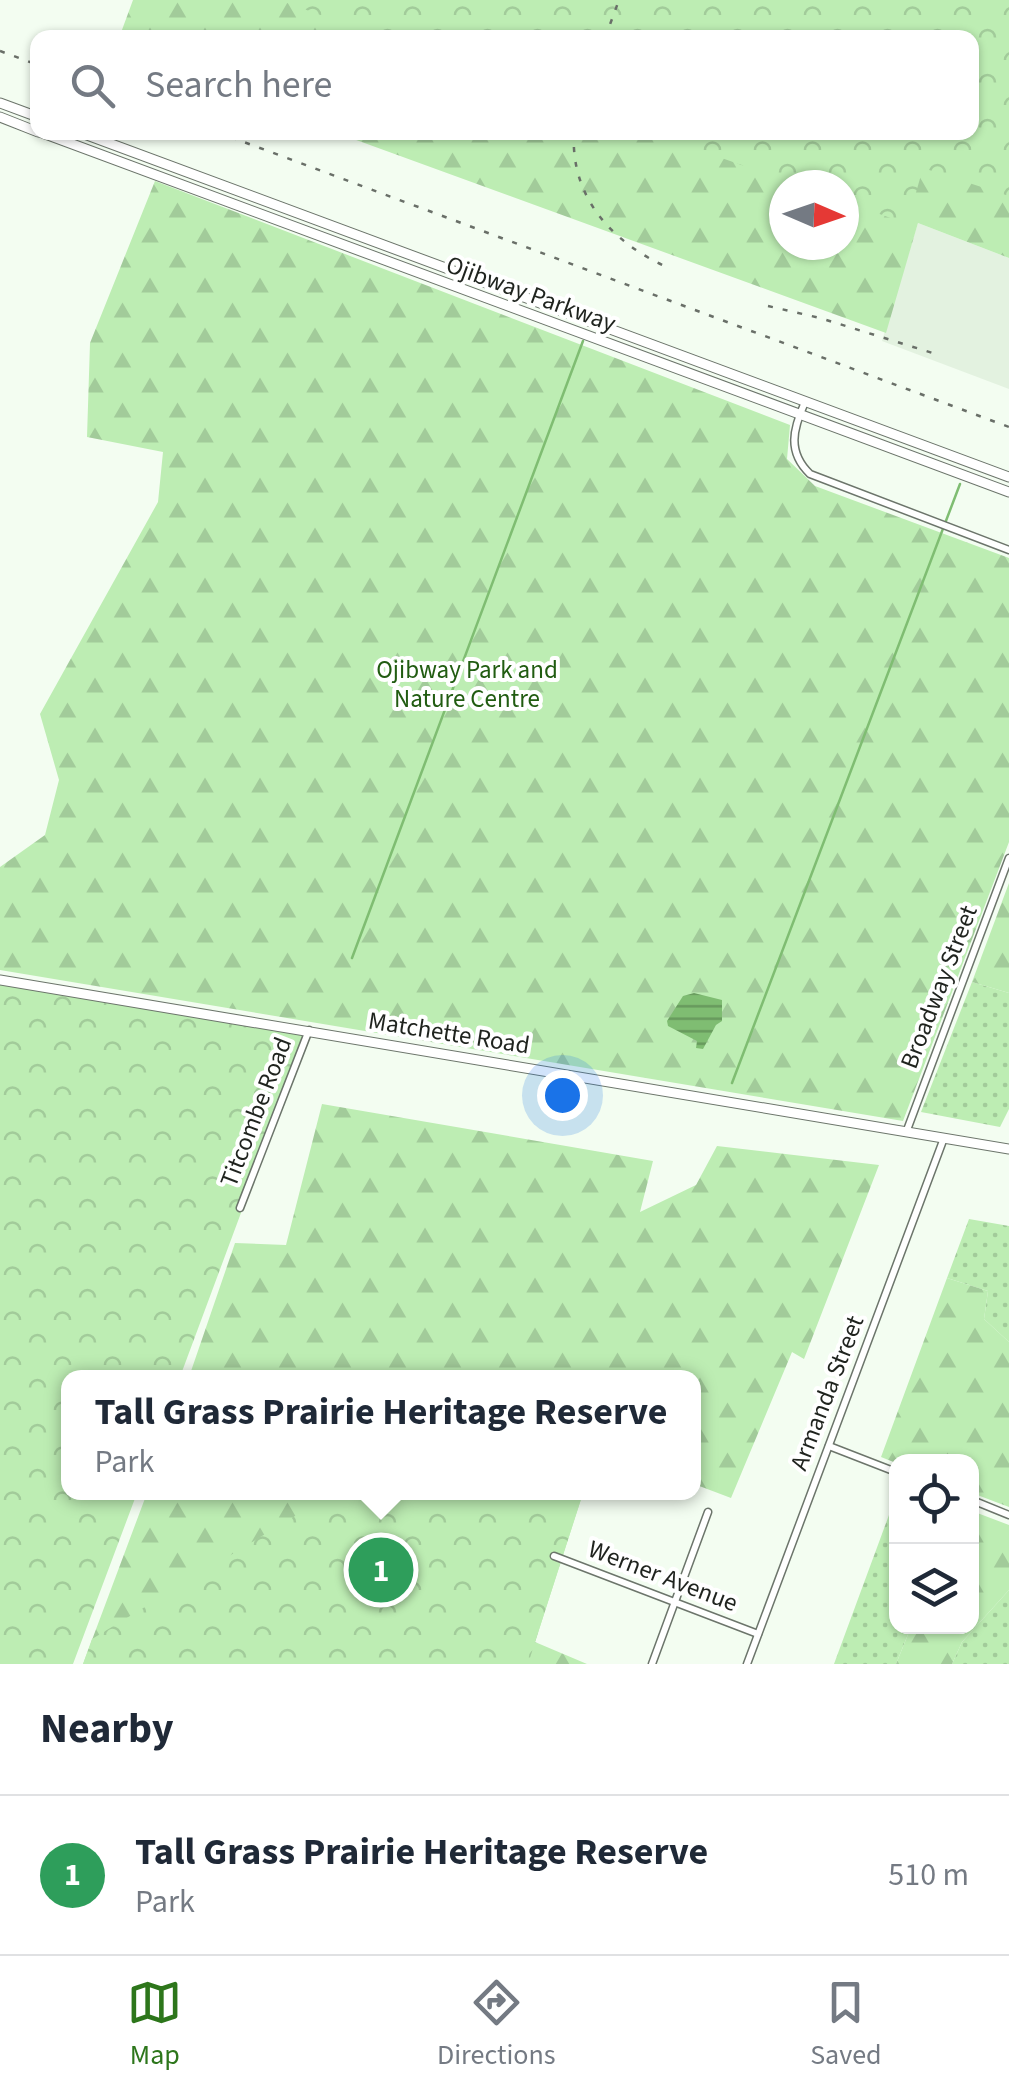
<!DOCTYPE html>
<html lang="en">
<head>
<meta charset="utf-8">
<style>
	body { margin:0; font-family:"Source Sans 3",sans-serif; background:#f2f2f3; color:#1f2937 }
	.controls { position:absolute; right:30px; bottom:30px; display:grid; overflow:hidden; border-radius:20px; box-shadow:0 2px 8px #0004 }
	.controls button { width:90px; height:90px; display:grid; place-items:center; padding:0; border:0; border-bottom:2px solid #e0e1e3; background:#fff; color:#1f2937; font:50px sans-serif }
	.compass { position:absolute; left:769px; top:170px; width:90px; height:90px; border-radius:50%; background:#fff; box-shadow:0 2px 8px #0004; rotate:92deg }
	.you { position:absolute; left:562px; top:1095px; width:35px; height:35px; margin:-25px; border:8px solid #fff; border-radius:50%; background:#1a73e8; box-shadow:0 0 0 15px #1a73e833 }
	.badge { display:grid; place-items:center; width:65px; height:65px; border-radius:50%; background:#2d761b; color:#fff; font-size:32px; font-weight:700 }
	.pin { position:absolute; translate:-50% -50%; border:5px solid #fff; box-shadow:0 2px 10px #0006 }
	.popup { position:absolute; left:61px; top:1370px; width:640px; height:130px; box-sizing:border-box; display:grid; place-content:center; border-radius:20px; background:#fff; filter:drop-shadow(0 2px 8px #0005); font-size:32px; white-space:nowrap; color:#747a83 }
	.popup b { font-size:38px; color:#1f2937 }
	.popup::after { content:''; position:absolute; left:50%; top:100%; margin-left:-20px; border:20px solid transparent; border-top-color:#fff }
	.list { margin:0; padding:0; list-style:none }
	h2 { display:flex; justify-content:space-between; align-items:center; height:130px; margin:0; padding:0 40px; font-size:42px }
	h2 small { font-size:32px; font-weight:400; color:#747a83 }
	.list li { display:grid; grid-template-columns:65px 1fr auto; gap:30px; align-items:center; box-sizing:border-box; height:160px; padding:0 40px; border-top:2px solid #e0e1e3 }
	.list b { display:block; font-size:38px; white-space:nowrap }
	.list p { margin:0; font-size:32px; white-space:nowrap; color:#747a83 }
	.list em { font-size:32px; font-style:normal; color:#747a83 }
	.icon { flex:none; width:55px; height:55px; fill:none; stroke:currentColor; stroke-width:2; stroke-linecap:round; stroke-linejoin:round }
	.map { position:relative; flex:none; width:1009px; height:1664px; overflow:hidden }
	.search { position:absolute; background:#fff; box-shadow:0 2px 8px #0004; left:30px; right:30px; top:30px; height:110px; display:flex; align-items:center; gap:25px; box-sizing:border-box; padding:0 35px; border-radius:20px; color:#747a83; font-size:38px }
	.sheet { height:290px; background:#fff }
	nav { display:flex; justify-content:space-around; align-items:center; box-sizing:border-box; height:140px; border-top:2px solid #e0e1e3; background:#fff; font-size:28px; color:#747a83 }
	nav a { display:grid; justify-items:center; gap:5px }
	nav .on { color:#2d761b }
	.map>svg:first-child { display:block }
	.built { fill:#e3f2e0 }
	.grass { fill:url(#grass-dots) }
	.forest { fill:url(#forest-firs); fill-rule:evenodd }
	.park { fill:url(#park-crowns) }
	.water { fill:url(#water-rules) }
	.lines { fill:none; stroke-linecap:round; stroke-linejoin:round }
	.stream { stroke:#7fbd72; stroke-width:2.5 }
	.street-casing { stroke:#6c756b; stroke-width:9 }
	.secondary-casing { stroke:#6c756b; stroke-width:11 }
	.street { stroke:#fff; stroke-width:6 }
	.secondary { stroke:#fff; stroke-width:9 }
	.rail { stroke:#696f68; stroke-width:2.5; stroke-dasharray:5 10; stroke-linecap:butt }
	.labels { text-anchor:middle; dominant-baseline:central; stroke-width:8; stroke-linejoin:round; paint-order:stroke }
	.street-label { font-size:25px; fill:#1f231e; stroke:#fff }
	.park-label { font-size:25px; fill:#215c11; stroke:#fff }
</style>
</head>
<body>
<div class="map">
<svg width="1009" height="1664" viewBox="0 0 1009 1664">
	<defs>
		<pattern id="grass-dots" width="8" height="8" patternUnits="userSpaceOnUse" patternTransform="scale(2.5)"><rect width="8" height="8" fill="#bdedb3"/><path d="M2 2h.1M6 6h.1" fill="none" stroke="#a2cb9a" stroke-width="1.8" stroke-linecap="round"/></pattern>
		<pattern id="forest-firs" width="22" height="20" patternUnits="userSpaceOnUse" patternTransform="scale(2.5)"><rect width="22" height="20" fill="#bdedb3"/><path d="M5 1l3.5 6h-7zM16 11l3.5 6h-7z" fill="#a2cb9a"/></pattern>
		<pattern id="park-crowns" width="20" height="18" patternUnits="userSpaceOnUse" patternTransform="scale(2.5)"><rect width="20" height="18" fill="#bdedb3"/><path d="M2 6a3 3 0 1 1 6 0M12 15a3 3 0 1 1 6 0" fill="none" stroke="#a2cb9a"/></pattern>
		<pattern id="water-rules" width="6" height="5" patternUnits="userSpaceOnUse" patternTransform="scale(2.5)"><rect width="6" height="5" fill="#7fbd72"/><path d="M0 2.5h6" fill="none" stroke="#67995d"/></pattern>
	</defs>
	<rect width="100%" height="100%" fill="#f3fdf1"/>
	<!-- built -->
	<polygon class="built" points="918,223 1009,258 1009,389 882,341"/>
	<!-- grass -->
	<g class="grass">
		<polygon points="972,982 1009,993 1009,1109 1000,1127 921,1112"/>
		<polygon points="969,1219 1009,1226 1009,1342 984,1319 988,1291 947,1278"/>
		<polygon points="896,1496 896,1626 911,1627 896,1664 834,1664"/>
		<polygon points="1009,1590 1009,1664 952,1664 962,1642"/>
	</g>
	<!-- forest -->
	<g class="forest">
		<path d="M133 0H1009V258L918 223 886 333 337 133 972 132V38H119ZM784 185H844V245H784Z"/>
		<polygon points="155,181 790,425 787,459 815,486 1009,558 1009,842 903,1121 0,970 0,867 45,835 59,780 40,714 158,502 163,452 87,437 90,343"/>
		<polygon points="1009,883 1009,993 972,982"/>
		<polygon points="322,1104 653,1161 640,1212 696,1185 717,1146 879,1165 804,1359 792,1352 731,1498 694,1484 694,1378 189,1377 235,1243 286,1245"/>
		<polygon points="947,1278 988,1291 984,1319 1009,1342 1009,1507 972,1493 972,1462 896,1463 881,1457"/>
		<polygon points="147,1493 583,1493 535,1642 587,1664 83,1664"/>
		<polygon points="972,1511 1009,1525 1009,1590 962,1642 952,1664 896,1664 911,1627 972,1626"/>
	</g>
	<!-- park -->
	<g class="park">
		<polygon points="279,0 1009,0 1009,196 923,168 907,224 844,201 844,185 798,185 651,133 972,132 972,38 384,38"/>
		<polygon points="0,982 309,1030 180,1377 69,1378 69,1492 137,1493 73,1664 0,1664"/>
		<polygon points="333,1493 583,1493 528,1664 83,1664 92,1639"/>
	</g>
	<!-- water -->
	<polygon class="water" points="694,993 722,1000 722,1021 716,1025 703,1049 696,1048 697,1041 668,1026 667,1021 683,996"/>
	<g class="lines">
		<!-- stream -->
		<g class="stream">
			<polyline points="352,958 583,341"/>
			<polyline points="732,1083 960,484"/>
		</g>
		<!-- street casing -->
		<g class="street-casing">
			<g id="street">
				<path d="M805 402C793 429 787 452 810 474L1009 550"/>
				<polyline points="907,1130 1009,858"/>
				<polyline points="240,1208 309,1030"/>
				<polyline points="829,1446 896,1472"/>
				<polyline points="972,1500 1009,1515"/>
				<polyline points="554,1556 758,1634"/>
				<polyline points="652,1664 708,1512"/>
				<polyline points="747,1664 944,1138"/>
			</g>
		</g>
		<!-- secondary casing -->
		<g class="secondary-casing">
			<g id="secondary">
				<polyline points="0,103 38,117"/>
				<polyline points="0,117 38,132"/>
				<polyline points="40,132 1009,492"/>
				<polyline points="79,132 1009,477"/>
				<polyline points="0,980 1009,1149"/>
			</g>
		</g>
		<!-- street -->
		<use href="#street" class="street"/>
		<!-- secondary -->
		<use href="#secondary" class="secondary"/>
		<!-- rail -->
		<g class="rail">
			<polyline points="605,38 619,0"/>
			<polyline points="0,51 38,65"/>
			<polyline points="217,132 1009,427"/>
			<path d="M574 132C570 198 613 244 671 269"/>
			<polyline points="768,306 820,318 939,355"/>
		</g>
	</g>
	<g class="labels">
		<!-- street labels -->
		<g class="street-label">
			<text transform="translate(531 294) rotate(20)">Ojibway Parkway</text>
			<text transform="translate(939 987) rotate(-69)">Broadway Street</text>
			<text transform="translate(449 1033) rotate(9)">Matchette Road</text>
			<text transform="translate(256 1112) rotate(-69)">Titcombe Road</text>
			<text transform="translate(827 1393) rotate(-69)">Armanda Street</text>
			<text transform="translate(663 1576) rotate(21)">Werner Avenue</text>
		</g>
		<!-- park labels -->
		<g class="park-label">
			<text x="467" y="670">Ojibway Park and<tspan x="467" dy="29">Nature Centre</tspan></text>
		</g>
	</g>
</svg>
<div class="controls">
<button><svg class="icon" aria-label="locate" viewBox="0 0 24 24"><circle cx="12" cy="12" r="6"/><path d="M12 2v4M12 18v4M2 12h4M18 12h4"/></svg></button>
<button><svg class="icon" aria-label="layers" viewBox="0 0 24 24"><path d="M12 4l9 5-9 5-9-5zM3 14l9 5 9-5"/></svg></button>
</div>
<svg class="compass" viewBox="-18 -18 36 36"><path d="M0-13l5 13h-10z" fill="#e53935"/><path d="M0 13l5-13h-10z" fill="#747a83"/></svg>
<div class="you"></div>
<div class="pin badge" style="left:381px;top:1570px;background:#2e9e5b">1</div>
<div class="popup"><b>Tall Grass Prairie Heritage Reserve</b>Park</div>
<div class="search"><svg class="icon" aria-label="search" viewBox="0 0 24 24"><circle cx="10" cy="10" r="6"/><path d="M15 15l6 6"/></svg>Search here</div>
</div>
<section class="sheet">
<h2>Nearby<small></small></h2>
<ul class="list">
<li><span class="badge" style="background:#2e9e5b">1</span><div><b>Tall Grass Prairie Heritage Reserve</b><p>Park</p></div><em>510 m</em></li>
</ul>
</section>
<nav>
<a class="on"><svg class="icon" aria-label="map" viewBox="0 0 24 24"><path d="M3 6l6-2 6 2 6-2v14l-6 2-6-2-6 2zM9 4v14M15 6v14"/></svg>Map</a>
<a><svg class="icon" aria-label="directions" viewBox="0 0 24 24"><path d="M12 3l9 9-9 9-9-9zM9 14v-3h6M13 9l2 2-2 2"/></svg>Directions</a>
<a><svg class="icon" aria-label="saved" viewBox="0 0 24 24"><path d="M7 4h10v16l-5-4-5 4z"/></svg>Saved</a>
</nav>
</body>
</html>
